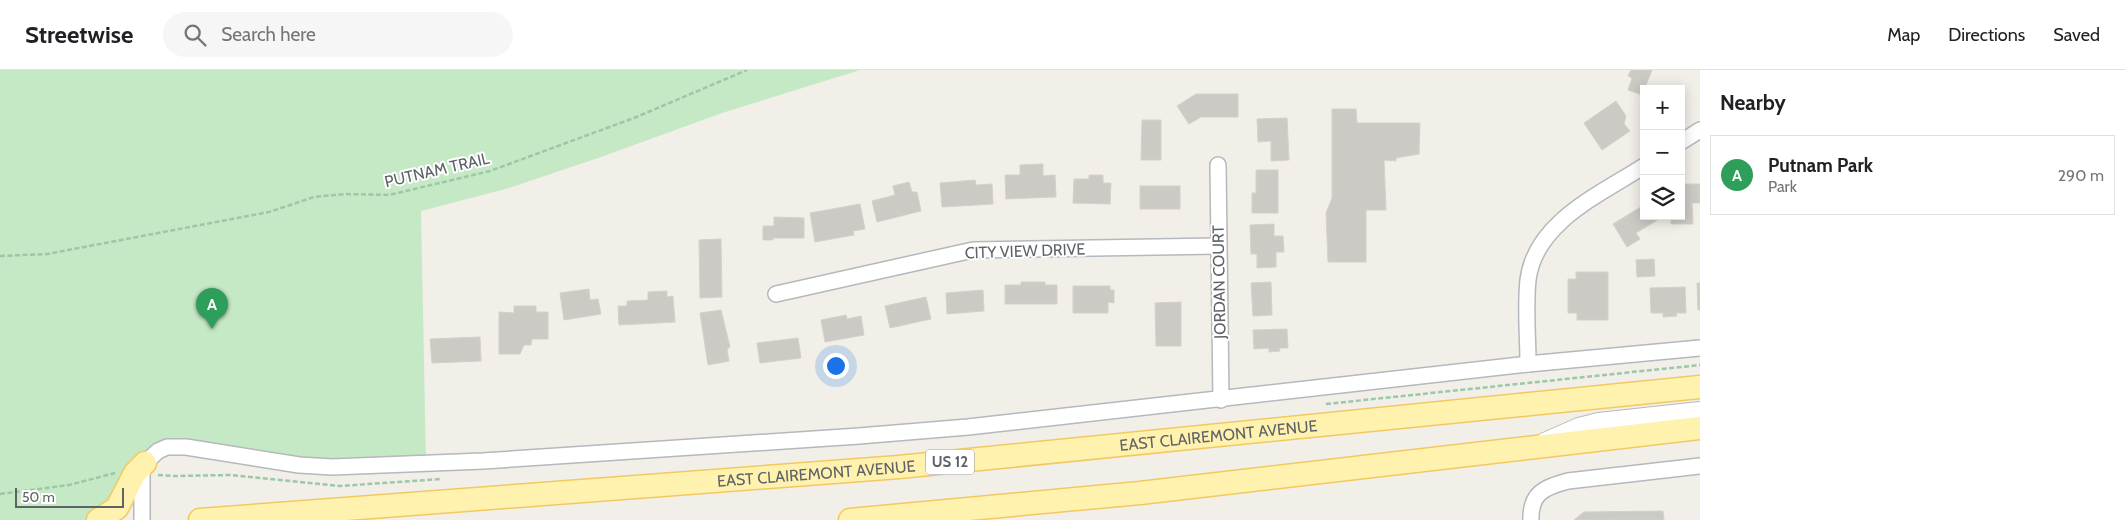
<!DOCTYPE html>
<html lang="en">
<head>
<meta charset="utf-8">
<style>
	body { margin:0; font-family:Cabin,sans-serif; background:#f6f6f6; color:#202124 }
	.controls { position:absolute; right:15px; top:15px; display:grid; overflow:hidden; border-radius:0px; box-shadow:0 2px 12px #0003 }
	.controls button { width:45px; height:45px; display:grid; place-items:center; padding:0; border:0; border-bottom:1px solid #e0e0e0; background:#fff; color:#202124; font:25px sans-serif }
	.scale { position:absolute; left:15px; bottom:12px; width:109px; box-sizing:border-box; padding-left:5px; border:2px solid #5f6368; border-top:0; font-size:14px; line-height:18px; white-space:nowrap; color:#5f6368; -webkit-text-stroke:4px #fff; paint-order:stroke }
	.you { position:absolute; left:835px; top:295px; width:18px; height:18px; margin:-12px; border:4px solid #fff; border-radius:50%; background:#1a73e8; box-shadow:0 0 0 8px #1a73e833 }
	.badge { display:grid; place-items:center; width:32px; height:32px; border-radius:50%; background:#db2777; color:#fff; font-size:16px; font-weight:700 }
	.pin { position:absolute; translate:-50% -41px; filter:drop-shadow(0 1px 2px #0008) }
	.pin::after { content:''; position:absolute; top:26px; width:18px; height:15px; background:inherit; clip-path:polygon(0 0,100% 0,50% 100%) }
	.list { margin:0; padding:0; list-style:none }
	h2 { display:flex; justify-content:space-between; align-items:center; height:65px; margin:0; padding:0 20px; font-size:21px }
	h2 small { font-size:16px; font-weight:400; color:#757577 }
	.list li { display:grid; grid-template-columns:32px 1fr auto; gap:15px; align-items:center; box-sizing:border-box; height:80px; margin:0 10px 10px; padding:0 10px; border:1px solid #e0e0e0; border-radius:0px }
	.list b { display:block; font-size:19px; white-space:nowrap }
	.list p { margin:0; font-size:16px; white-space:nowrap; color:#757577 }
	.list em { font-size:16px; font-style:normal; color:#757577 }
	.icon { flex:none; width:28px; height:28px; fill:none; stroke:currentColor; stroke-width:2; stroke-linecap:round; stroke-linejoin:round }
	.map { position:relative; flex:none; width:1700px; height:450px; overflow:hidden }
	header { display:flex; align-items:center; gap:30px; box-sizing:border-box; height:70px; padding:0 25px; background:#fff; border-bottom:1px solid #e0e0e0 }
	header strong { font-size:24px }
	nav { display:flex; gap:28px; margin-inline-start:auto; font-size:18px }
	.search { width:350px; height:45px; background:#f6f6f6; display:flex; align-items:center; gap:12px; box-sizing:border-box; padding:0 18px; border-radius:28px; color:#757577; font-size:19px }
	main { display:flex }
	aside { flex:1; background:#fff }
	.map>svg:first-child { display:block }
	.green { fill:#c5e8c5 }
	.building { fill:#cccac5; stroke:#d6d1c6 }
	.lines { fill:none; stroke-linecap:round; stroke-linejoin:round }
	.street-casing { stroke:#b5b8bc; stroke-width:18 }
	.secondary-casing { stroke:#b6babf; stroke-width:22 }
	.primary-casing { stroke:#f2c960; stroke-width:25 }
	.path { stroke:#9cc7a9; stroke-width:2.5; stroke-dasharray:5 2.5; stroke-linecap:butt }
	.street { stroke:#fff; stroke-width:15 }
	.secondary { stroke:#fff; stroke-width:20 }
	.primary { stroke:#fff2af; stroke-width:22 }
	.labels { text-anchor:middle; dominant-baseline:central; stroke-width:4; stroke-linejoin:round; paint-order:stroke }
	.shield { fill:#fff; stroke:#8f9295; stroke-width:1 }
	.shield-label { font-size:15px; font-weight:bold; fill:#5f6368 }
	.street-label { font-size:16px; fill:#5f6368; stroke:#fff }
</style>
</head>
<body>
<header>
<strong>Streetwise</strong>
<div class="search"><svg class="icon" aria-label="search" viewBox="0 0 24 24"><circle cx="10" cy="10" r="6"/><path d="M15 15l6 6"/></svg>Search here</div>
<nav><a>Map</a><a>Directions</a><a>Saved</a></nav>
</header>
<main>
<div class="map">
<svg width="1700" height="450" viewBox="0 0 1700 450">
	<rect width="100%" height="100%" fill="#f1efe8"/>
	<!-- green -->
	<polygon class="green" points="0,0 860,0 722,43 601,87 509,118 421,141 426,394 367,397 167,377 98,450 0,450"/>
	<!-- building -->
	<g class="building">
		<polygon points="1631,0 1652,0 1642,25 1628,20 1632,8 1628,6"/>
		<polygon points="1196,24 1238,24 1238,47 1201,47 1189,54 1177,36"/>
		<polygon points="1616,31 1626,46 1624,54 1630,61 1602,80 1584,53"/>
		<polygon points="1332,39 1356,39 1357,53 1420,53 1419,84 1396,88 1396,91 1384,90 1386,140 1366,140 1366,192 1328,192 1326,143 1332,128"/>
		<polygon points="1287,48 1289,90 1271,91 1271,71 1258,72 1257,49"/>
		<polygon points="1142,50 1161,50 1161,90 1141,90"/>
		<polygon points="1043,94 1043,106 1055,105 1056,127 1006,129 1005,105 1020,105 1020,95"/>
		<polygon points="1256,100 1278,100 1278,143 1252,143 1252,123 1256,123"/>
		<polygon points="1089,105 1103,105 1103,113 1111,113 1110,134 1073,133 1074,109 1089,109"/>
		<polygon points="975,110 976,115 992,114 993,134 942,137 940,113"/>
		<polygon points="909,112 912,122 917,122 921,141 877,152 872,131 895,125 893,116"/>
		<polygon points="1684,114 1700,114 1700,133 1692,133 1693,154 1671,154 1671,146 1681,146 1681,118 1685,118"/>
		<rect x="1140" y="116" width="40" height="23"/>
		<polygon points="860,134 865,159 853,161 854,165 815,172 810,143"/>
		<polygon points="1644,135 1644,146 1664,146 1636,163 1640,169 1627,177 1613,154"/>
		<polygon points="774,147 804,148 804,168 773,168 773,170 763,170 763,156 774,156"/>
		<polygon points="1274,154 1274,166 1283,166 1284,182 1276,182 1276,197 1257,198 1257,184 1251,184 1250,155"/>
		<polygon points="721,169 722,227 700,228 699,170"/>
		<polygon points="1654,189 1655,206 1637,207 1636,190"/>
		<polygon points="1576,202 1608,202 1608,250 1577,250 1577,243 1568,243 1568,209 1576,209"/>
		<polygon points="1021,212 1045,212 1045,215 1057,215 1057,234 1005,234 1005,215 1021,215"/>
		<polygon points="1271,212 1272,245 1253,246 1251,213"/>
		<polygon points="1697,213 1700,213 1700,240 1698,240"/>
		<polygon points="1073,216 1110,216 1110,220 1114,220 1114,233 1108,232 1108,243 1073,243"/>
		<polygon points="1685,217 1686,243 1676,243 1677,246 1663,247 1663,243 1651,243 1650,218"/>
		<polygon points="589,219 590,230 598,229 601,244 564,250 560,223"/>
		<polygon points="983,220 984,241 947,244 946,223"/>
		<polygon points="667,221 667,227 673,226 675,252 619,255 618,236 627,236 627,231 648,230 648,222"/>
		<polygon points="926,227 931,249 890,258 885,236"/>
		<polygon points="1181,232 1181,276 1156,276 1155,233"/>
		<polygon points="514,236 536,236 536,242 548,242 548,269 532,269 531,275 524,275 520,284 499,284 499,242 514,243"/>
		<polygon points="721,240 730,277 727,279 729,291 708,295 700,243"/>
		<polygon points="846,245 847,249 861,246 864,265 825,272 821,250"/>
		<polygon points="1287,259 1288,278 1279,278 1280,281 1269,282 1269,278 1254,279 1253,260"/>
		<polygon points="480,267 481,291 432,293 430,269"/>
		<polygon points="798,268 801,288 760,293 757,273"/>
		<polygon points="1663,441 1664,450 1574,450 1584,442"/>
	</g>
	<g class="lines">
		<!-- street casing -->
		<g class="street-casing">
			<g id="street">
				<polyline points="1681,72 1700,60"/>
				<polyline points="1218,95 1221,330"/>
				<polyline points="776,224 973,180 1218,176"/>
				<path d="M1528 294C1528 266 1525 238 1528 210 1535 152 1601 124 1644 96"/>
				<polyline points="142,450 142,403 145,393 158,381 167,377 186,377 299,395 332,397 483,391 859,366 968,357 1528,294 1700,278"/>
				<path d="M1531 450C1530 423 1545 417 1568 411L1700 396"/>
			</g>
		</g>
		<!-- secondary casing -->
		<g class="secondary-casing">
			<polyline id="secondary" points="1545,373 1579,358 1599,353 1700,342"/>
		</g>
		<!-- primary casing -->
		<g class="primary-casing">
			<g id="primary">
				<polyline points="98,450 117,438 135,403 145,393"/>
				<path id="s1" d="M200 450 899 397 1700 317"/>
				<polyline points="850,450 1140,423 1700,358"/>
			</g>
		</g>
		<!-- path -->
		<g class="path">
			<polyline points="0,186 47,184 269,142 314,127 345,124 389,125 490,101 634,48 747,0"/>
			<polyline points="1326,334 1700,295"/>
			<polyline points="158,405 174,406 230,405 340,416 441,409"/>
			<polyline points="0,424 69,415 115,403"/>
		</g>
		<!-- street -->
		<use href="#street" class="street"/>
		<!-- secondary -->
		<use href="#secondary" class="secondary"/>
		<!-- primary -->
		<use href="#primary" class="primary"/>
	</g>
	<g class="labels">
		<!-- shield labels -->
		<rect class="shield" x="926" y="379.5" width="48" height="25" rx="4"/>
		<g class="shield-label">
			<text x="950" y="392">US 12</text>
		</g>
		<!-- street labels -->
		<g class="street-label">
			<text transform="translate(437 100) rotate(-13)">PUTNAM TRAIL</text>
			<text transform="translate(1025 181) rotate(-2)">CITY VIEW DRIVE</text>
			<text transform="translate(1219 212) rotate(-91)">JORDAN COURT</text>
			<text stroke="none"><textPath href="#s1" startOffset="1022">EAST CLAIREMONT AVENUE</textPath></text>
			<text stroke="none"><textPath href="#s1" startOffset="618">EAST CLAIREMONT AVENUE</textPath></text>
		</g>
	</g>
</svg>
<div class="controls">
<button>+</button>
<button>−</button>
<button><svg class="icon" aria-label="layers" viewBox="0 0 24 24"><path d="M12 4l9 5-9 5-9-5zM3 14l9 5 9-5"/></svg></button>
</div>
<div class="scale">50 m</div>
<div class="you"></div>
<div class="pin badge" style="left:212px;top:259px;background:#2e9e5b">A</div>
</div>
<aside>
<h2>Nearby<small></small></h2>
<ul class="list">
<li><span class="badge" style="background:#2e9e5b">A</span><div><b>Putnam Park</b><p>Park</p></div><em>290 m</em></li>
</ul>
</aside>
</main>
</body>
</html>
